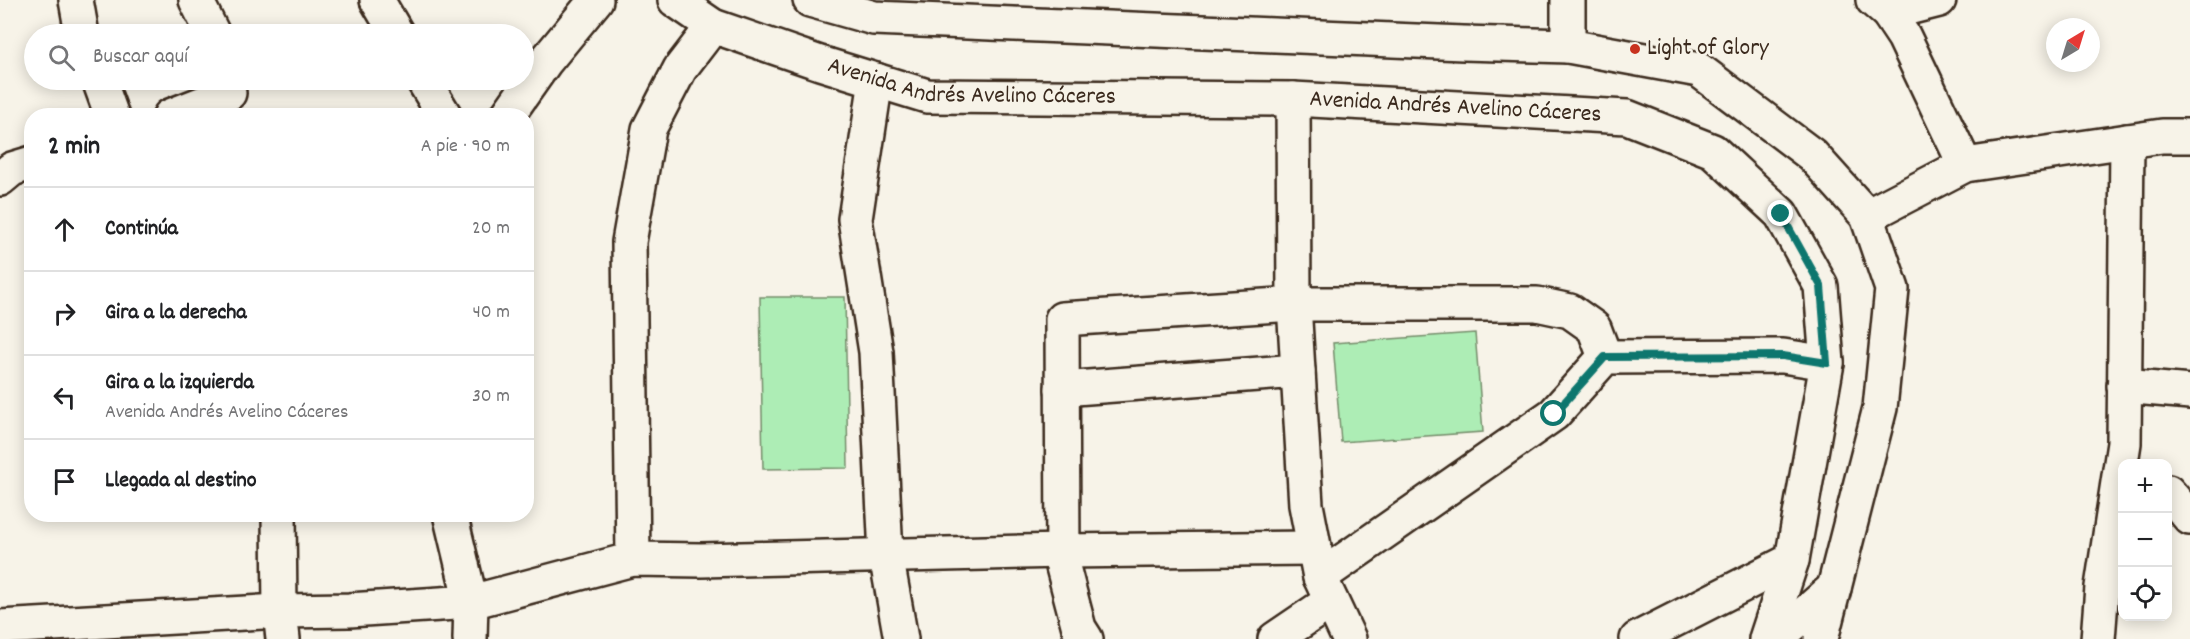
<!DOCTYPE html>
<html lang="es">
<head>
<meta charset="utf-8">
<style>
	body { margin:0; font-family:Dekko,sans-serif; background:#f6f6f6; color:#202124 }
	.controls { position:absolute; right:18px; bottom:18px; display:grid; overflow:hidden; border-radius:12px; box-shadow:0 3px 15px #0003 }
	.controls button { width:54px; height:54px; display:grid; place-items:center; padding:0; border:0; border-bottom:2px solid #e0e0e0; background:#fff; color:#202124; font:30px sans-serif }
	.compass { position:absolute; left:2046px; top:18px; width:54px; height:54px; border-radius:50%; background:#fff; box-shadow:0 3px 15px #0003; rotate:38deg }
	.stop { position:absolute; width:18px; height:18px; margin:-14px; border:4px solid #0f766e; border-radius:50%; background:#fff }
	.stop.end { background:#0f766e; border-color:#fff; box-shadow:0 2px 6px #0008 }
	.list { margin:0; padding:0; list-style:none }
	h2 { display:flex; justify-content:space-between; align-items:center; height:78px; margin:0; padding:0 24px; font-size:26px }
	h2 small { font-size:20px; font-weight:400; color:#757577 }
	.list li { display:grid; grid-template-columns:39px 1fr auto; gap:18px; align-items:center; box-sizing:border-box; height:84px; padding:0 24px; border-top:2px solid #e0e0e0 }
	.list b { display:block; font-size:22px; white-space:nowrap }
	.list p { margin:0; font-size:20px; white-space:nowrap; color:#757577 }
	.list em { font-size:20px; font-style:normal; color:#757577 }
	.icon { flex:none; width:33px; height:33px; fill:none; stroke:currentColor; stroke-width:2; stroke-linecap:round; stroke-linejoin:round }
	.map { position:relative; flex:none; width:2190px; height:639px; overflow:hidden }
	.search { position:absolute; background:#fff; box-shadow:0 3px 15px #0003; left:24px; top:24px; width:510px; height:66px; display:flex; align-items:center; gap:15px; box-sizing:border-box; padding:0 21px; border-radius:33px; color:#757577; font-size:22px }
	.panel { position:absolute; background:#fff; box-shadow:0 3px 15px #0003; left:24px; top:108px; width:510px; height:414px; border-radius:24px }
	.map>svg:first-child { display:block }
	.grass { fill:#adedb5; stroke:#748c6a; stroke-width:1.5 }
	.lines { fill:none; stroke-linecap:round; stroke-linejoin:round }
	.minor-casing { stroke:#3b2a1e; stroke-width:38 }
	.minor { stroke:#f7f3e8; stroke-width:33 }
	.route { stroke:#0f766e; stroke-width:8 }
	.poi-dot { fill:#c8321e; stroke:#f7f3e8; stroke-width:2 }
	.labels { text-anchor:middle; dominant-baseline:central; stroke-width:5; stroke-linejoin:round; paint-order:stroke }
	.poi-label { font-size:24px; fill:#3b2a1e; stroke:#f7f3e8; text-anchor:start }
	.street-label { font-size:24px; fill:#3b2a1e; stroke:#f7f3e8 }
</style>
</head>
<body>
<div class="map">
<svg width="2190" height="639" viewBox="0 0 2190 639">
	<rect width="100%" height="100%" fill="#f7f3e8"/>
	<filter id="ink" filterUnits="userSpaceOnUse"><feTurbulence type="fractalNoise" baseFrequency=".0167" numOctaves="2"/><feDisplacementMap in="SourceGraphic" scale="12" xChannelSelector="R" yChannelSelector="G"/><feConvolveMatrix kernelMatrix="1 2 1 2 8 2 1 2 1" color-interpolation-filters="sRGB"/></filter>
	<g filter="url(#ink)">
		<!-- grass -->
		<g class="grass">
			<polygon points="760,297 845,297 848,468 763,469"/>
			<polygon points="1475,333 1483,432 1341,442 1333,343"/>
		</g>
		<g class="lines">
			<!-- minor casing -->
			<g class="minor-casing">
				<g id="minor">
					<polyline points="76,0 82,34"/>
					<polyline points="196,0 213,34"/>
					<polyline points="377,0 397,34"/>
					<path id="s1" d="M675 0 713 26 820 63 927 96 1293 99 1627 117 1713 151 1781 214 1821 286 1827 363 1792 560 1766 639"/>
					<polyline points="810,0 874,18 1463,43 1568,46 1699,70 1812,155 1867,216 1892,289 1880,408 1821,639"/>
					<polyline points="1568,0 1568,46"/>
					<polyline points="1873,0 1888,13 1904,37 1965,165"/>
					<polyline points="1888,13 1939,0"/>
					<polyline points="99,80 112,116"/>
					<polyline points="423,80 445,116"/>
					<polyline points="876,80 855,219 876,352 886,555 901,639"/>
					<polyline points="1293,99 1294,304 1306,505 1320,577 1349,639"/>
					<polyline points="170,116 229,93"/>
					<polyline points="507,116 545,62 596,0"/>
					<polyline points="0,179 12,169 32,163"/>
					<polyline points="1867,216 1965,165 2162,136 2190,136"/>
					<polyline points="2124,386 2190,392"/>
					<polyline points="1062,389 1298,371"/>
					<polyline points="2168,492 2190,518"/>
					<polyline points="279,514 280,611 283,639"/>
					<polyline points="450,514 471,602 470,639"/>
					<polyline points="633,559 629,242 649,129 680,69 713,26"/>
					<polyline points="1320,577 1554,414 1605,357 1783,356 1827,363"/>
					<polyline points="0,627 280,611 349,610 471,602 633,559 701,560 1063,551 1314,548"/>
					<polyline points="1086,639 1079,628 1063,567 1062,319 1294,304 1537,304 1570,311 1594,328 1605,357"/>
					<polyline points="1275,639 1331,601"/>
					<polyline points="1637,639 1792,560"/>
					<polyline points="1776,639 1834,588"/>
					<polyline points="2098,639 2102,587 2124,443 2127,141"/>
				</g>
			</g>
			<!-- minor -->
			<use href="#minor" class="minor"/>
		</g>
	</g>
	<g class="lines" filter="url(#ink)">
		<!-- route -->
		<polyline class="route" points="1554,414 1605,357 1783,356 1827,363 1821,286 1781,214"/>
	</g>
	<!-- markers -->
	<circle class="poi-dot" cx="1635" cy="49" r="6"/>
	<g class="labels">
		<!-- poi labels -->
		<g class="poi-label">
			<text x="1647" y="49">Light of Glory</text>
		</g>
		<!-- street labels -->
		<g class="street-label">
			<text stroke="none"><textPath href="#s1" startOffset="314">Avenida Andrés Avelino Cáceres</textPath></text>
			<text stroke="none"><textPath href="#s1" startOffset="800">Avenida Andrés Avelino Cáceres</textPath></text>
		</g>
	</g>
</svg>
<div class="controls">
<button>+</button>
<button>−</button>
<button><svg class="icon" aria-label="locate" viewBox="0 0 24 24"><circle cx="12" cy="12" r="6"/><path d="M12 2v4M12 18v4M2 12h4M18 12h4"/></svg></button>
</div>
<svg class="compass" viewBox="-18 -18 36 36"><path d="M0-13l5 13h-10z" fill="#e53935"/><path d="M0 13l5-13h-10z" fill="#757577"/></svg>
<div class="stop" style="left:1554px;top:414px"></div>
<div class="stop end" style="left:1781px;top:214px"></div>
<div class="search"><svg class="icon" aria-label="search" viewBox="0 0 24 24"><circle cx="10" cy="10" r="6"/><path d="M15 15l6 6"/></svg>Buscar aquí</div>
<section class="panel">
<h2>2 min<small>A pie · 90 m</small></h2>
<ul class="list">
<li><svg class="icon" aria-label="ahead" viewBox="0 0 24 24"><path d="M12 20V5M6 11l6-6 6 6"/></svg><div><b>Continúa</b></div><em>20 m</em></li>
<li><svg class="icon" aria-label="right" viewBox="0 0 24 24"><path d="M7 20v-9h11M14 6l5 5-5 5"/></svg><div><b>Gira a la derecha</b></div><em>40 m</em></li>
<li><svg class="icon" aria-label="left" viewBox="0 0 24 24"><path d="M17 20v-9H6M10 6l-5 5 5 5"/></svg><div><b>Gira a la izquierda</b><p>Avenida Andrés Avelino Cáceres</p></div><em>30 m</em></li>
<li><svg class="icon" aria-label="arrive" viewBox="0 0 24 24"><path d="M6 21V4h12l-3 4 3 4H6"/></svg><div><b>Llegada al destino</b></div></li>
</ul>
</section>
</div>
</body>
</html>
